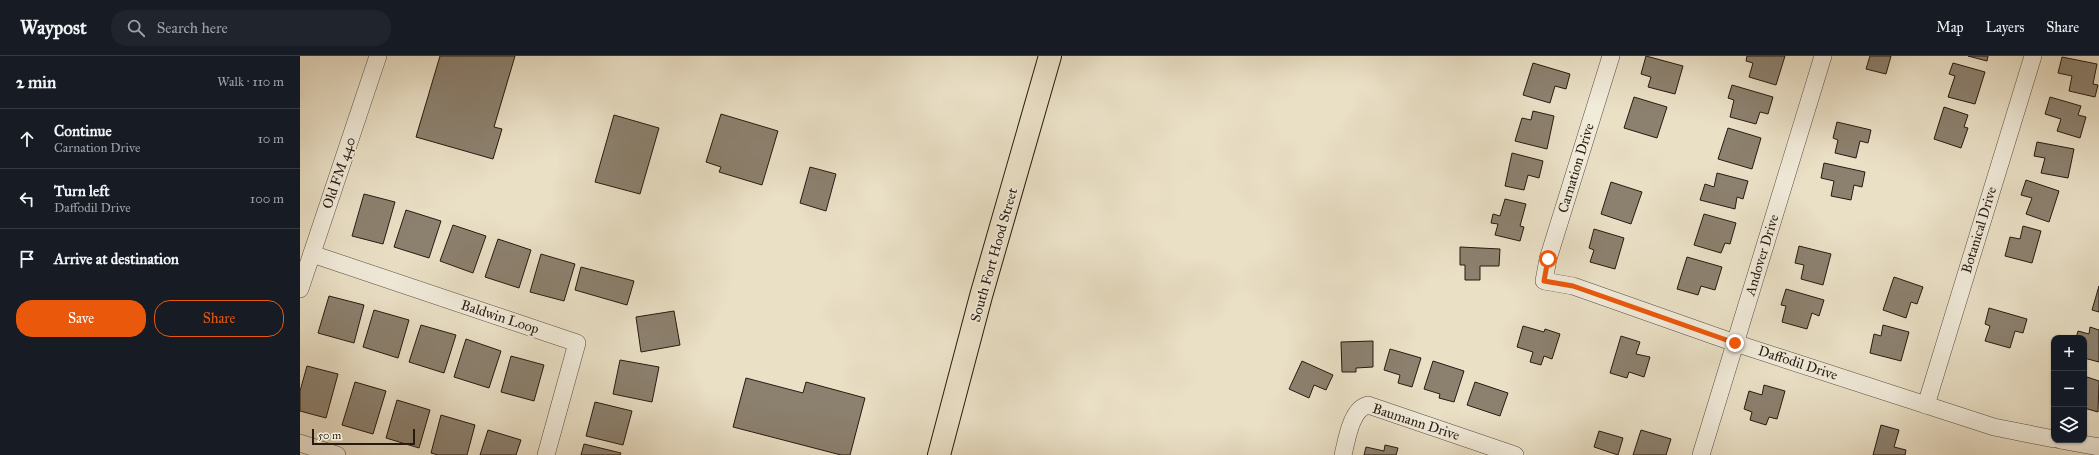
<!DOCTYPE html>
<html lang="en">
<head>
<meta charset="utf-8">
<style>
	body { margin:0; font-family:"IM FELL Great Primer",serif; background:#20242c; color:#f1f3f6 }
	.controls { position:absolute; right:12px; bottom:12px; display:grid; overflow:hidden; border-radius:8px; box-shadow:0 1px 3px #0004 }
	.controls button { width:36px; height:36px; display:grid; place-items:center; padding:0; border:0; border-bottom:1px solid #363941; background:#171b24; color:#f1f3f6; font:20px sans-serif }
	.scale { position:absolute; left:12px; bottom:10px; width:103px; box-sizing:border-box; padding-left:4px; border:2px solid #271a10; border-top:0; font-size:11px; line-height:14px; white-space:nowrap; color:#271a10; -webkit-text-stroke:3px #f1ebda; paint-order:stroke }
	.stop { position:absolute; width:12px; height:12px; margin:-9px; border:3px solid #ea580c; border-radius:50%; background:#fff }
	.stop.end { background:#ea580c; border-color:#fff; box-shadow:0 1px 4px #0008 }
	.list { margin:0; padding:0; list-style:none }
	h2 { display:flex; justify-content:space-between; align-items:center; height:52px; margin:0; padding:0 16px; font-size:17px }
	h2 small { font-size:13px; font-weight:400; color:#9ea1a6 }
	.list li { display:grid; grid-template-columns:26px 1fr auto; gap:12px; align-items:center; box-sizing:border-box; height:60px; padding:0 16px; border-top:1px solid #363941 }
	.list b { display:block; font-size:15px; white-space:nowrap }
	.list p { margin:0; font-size:13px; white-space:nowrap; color:#9ea1a6 }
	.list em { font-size:13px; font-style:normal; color:#9ea1a6 }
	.actions { display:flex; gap:8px; padding:12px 16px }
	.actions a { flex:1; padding:9px 0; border:1px solid #ea580c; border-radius:16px; text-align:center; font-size:14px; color:#ea580c }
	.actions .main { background:#ea580c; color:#fff }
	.icon { flex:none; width:22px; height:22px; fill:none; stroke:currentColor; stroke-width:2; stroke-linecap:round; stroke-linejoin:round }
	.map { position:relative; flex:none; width:1799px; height:399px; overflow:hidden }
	header { display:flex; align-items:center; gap:24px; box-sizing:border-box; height:56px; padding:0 20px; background:#171b24; border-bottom:1px solid #363941 }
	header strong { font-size:19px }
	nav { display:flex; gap:22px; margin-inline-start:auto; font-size:14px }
	.search { width:280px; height:36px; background:#20242c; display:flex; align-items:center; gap:10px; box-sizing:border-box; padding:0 14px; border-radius:16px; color:#9ea1a6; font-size:15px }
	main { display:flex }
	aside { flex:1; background:#171b24 }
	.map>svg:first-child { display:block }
	.building { fill:#8c816f; stroke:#271a10 }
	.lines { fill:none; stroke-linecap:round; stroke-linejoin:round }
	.minor-casing { stroke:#584c3e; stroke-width:18 }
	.highway-casing { stroke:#271a10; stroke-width:24 }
	.minor { stroke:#f1ebda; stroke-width:17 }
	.highway { stroke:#eae0c6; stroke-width:22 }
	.route { stroke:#ea580c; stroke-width:5 }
	.labels { text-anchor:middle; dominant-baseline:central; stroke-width:3.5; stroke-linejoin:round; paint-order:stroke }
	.street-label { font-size:14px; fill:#271a10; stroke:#f1ebda }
</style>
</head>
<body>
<header>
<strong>Waypost</strong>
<div class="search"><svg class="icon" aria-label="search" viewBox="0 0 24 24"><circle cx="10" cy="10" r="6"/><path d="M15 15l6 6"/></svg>Search here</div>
<nav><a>Map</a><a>Layers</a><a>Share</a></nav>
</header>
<main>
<aside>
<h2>2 min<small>Walk · 110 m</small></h2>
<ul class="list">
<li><svg class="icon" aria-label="ahead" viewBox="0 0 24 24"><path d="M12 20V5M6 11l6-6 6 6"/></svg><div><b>Continue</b><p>Carnation Drive</p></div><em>10 m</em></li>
<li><svg class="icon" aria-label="left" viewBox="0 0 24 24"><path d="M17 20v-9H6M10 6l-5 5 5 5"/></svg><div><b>Turn left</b><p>Daffodil Drive</p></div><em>100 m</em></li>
<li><svg class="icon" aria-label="arrive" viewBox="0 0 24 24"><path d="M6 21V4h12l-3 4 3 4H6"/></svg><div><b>Arrive at destination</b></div></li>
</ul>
<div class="actions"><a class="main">Save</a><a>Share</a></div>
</aside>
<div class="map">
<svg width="1799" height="399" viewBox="0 0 1799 399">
	<rect width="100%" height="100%" fill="#eae0c6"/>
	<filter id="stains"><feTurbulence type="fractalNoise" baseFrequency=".005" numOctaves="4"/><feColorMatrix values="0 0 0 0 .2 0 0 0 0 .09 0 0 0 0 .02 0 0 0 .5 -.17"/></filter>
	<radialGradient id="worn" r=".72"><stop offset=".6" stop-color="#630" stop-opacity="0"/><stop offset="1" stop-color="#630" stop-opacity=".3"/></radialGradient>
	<!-- building -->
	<g class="building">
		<polygon points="140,0 215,0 194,71 202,73 193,103 116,81"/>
		<polygon points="1346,0 1383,10 1375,38 1348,31 1351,21 1341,18"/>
		<polygon points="1447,0 1485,0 1476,29 1449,21 1453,7 1446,5"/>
		<polygon points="1570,0 1591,0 1586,18 1566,13"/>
		<polygon points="1668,0 1688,0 1687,5"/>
		<polygon points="1762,1 1797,8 1793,28 1798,29 1795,41 1769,35 1772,20 1758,17"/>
		<polygon points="1233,7 1270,18 1266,33 1255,30 1250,47 1223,39"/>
		<polygon points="1653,7 1685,16 1675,48 1648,41 1655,20 1649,18"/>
		<polygon points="1432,29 1473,41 1468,58 1460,56 1456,68 1430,61 1434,44 1428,42"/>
		<polygon points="1334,41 1367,51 1357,82 1324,72"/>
		<polygon points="1750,41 1781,50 1778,59 1786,61 1780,82 1757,75 1761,63 1745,58"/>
		<polygon points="1644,51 1668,59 1664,71 1668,72 1661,92 1634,83"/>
		<polygon points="1233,55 1254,60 1247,93 1215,85 1222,62 1231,64"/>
		<polygon points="421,58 478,75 462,129 419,116 421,111 406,106"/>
		<polygon points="314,59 359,72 340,138 295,126"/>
		<polygon points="1537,66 1571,74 1568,87 1560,85 1556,102 1535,97 1538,84 1533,82"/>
		<polygon points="1428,72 1461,82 1452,113 1418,103"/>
		<polygon points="1737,86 1774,93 1768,122 1741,117 1745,102 1734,100"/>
		<polygon points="1212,97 1243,105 1239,122 1228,119 1224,134 1205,130"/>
		<polygon points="1524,107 1565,116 1562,131 1554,129 1551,144 1531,140 1534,125 1521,122"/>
		<polygon points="510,111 536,118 526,155 500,147"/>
		<polygon points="1417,117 1448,125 1443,143 1437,141 1435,153 1400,144 1405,128 1414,131"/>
		<polygon points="1726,124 1759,135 1749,166 1726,158 1732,142 1721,139"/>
		<polygon points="1311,126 1342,136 1331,168 1301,158"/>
		<polygon points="64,138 95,146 83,188 52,180"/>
		<polygon points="1205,143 1226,148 1220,170 1224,171 1220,185 1195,179 1198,168 1191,167 1193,158 1200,160"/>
		<polygon points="106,154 141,165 129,202 94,191"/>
		<polygon points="1404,158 1436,167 1430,188 1425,187 1421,197 1394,189"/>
		<polygon points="153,169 186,180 173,217 140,205"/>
		<polygon points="1723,170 1741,175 1732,207 1705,200 1710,181 1720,183"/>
		<polygon points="1294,173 1324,182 1315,213 1290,206 1294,194 1289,192"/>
		<polygon points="198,183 231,194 219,232 185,221"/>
		<polygon points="1499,190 1531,198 1523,229 1501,223 1504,209 1495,207"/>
		<polygon points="1160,191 1200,193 1199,210 1180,210 1180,224 1165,224 1165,209 1160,209"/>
		<polygon points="241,198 275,208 264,245 230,236"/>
		<polygon points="1387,201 1422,211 1415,234 1401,230 1398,239 1377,233"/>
		<polygon points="281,211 334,225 327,249 275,234"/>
		<polygon points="1594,221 1623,231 1617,248 1611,246 1606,262 1583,254"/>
		<polygon points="1799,230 1799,256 1792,254"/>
		<polygon points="1486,233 1524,244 1519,260 1512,257 1507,273 1482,266 1486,250 1481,249"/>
		<polygon points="29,240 64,249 54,287 18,277"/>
		<polygon points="1689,252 1727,263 1723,277 1715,275 1710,292 1685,285 1690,270 1685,268"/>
		<polygon points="74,254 109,264 98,302 63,291"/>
		<polygon points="374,255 380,289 341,296 336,261"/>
		<polygon points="121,269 156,279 144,317 109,306"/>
		<polygon points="1583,269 1609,276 1601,305 1570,297 1574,278 1581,280"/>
		<polygon points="1223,270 1244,276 1245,273 1260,278 1252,303 1244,300 1241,309 1230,306 1233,296 1217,291"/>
		<polygon points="1790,271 1799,274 1799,306 1784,302 1784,282 1776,282 1778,275 1789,278"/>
		<polygon points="1321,280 1340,286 1336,298 1350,301 1344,321 1329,316 1327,322 1310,317"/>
		<polygon points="166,283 201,295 189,332 154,321"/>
		<polygon points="1073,285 1073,311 1056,312 1056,316 1042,316 1041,286"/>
		<polygon points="1090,293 1121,302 1112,331 1098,327 1100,319 1084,314"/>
		<polygon points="211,300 244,309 234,345 201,336"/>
		<polygon points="320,304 359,311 352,346 313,338"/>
		<polygon points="1002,305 1033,319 1026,334 1014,329 1009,342 989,333"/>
		<polygon points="1133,305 1164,315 1154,346 1139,342 1140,338 1124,333"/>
		<polygon points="7,310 38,318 26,362 0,355 0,335"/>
		<polygon points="1784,320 1799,325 1798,356 1784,352"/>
		<polygon points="446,322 503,337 506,326 565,342 550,399 541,399 433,371"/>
		<polygon points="55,326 86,335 73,378 42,369"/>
		<polygon points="1175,326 1208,337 1200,360 1167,349"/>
		<polygon points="1464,329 1485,335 1477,363 1469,361 1466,369 1450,364 1452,356 1444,353 1449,335 1462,339"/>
		<polygon points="97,344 130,354 119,392 86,382"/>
		<polygon points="295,346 332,355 323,389 286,380"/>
		<polygon points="141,359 175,369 167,399 138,399 131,397"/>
		<polygon points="1581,369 1599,374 1594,391 1606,394 1605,399 1573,399"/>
		<polygon points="188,374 221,384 216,399 180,399"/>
		<polygon points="1341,374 1371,383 1366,399 1333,399"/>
		<polygon points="1299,375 1323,382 1318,399 1294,391"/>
		<polygon points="284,388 321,397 320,399 281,399"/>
		<polygon points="1085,389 1098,392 1096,399 1064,399 1066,391 1084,395"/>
	</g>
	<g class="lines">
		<!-- minor casing -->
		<g class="minor-casing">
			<g id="minor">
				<polyline points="1311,0 1248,203 1244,225 1273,230 1435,287 1694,371 1754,383"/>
				<polyline points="12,198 277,287 246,399"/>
				<polyline points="0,233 78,0"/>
				<polyline points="1626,349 1733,0"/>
				<polyline points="1760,384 1799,391"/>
				<polyline points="0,387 37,399"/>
				<path d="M1043 399C1047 383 1051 353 1068 349L1215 399"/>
				<polyline points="1401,399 1523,0"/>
			</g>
		</g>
		<!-- highway casing -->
		<g class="highway-casing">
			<polyline id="highway" points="639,399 681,240 750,0"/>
		</g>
		<!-- minor -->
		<use href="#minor" class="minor"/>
		<!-- highway -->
		<use href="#highway" class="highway"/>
	</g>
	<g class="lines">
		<!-- route -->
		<polyline class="route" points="1248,203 1244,225 1273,230 1435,287"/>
	</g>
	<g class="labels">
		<!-- street labels -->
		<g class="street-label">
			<text transform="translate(1276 112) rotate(-73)">Carnation Drive</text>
			<text transform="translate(39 117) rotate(-71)">Old FM 440</text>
			<text transform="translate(1679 174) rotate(-73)">Botanical Drive</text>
			<text transform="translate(694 199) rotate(-74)">South Fort Hood Street</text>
			<text transform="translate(1462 199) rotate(-73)">Andover Drive</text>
			<text transform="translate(200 261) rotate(18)">Baldwin Loop</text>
			<text transform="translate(1498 307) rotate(18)">Daffodil Drive</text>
			<text transform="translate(1116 366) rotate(18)">Baumann Drive</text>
		</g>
	</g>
	<rect width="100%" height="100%" filter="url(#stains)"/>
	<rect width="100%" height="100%" fill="url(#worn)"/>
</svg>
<div class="controls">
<button>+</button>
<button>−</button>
<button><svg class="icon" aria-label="layers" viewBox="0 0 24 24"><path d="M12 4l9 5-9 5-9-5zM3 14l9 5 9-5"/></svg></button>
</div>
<div class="scale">50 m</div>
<div class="stop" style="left:1248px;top:203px"></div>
<div class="stop end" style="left:1435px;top:287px"></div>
</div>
</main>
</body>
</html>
